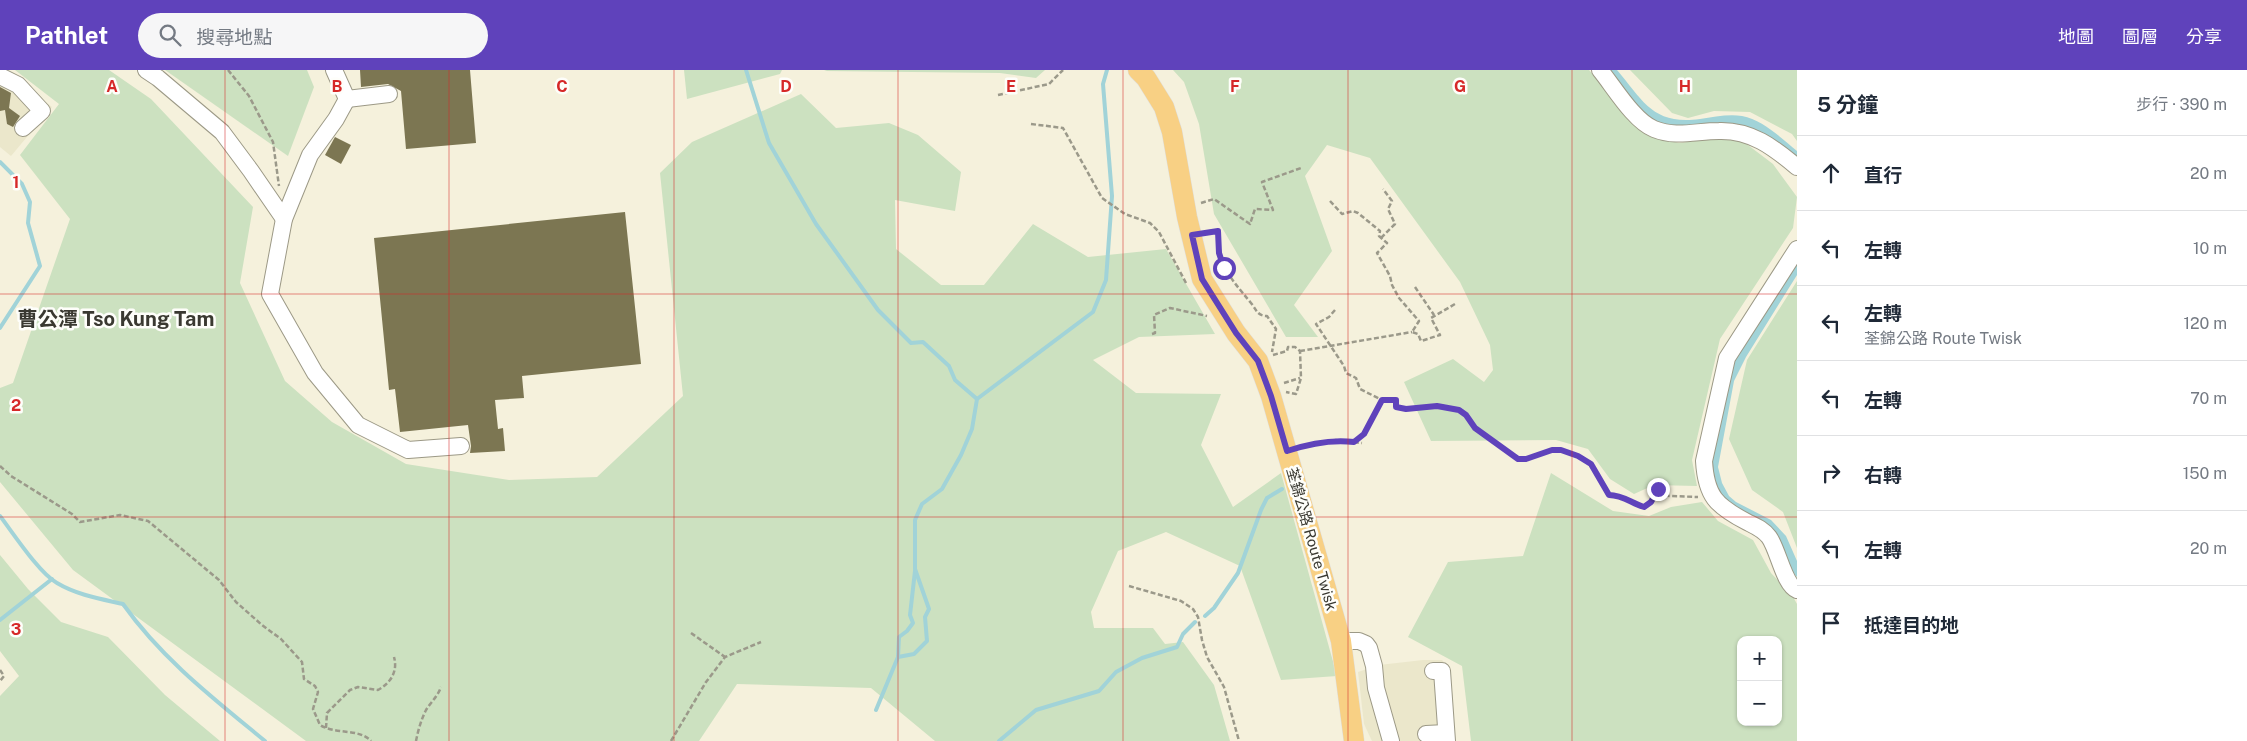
<!DOCTYPE html>
<html lang="zh-TW">
<head>
<meta charset="utf-8">
<style>
	body { margin:0; font-family:"Public Sans","Noto Sans TC",sans-serif; background:#f6f6f7; color:#1f2937 }
	.controls { position:absolute; right:15px; bottom:15px; display:grid; overflow:hidden; border-radius:10px; box-shadow:0 1px 4px #0004 }
	.controls button { width:45px; height:45px; display:grid; place-items:center; padding:0; border:0; border-bottom:1px solid #e0e1e3; background:#fff; color:#1f2937; font:25px sans-serif }
	.stop { position:absolute; width:15px; height:15px; margin:-11px; border:4px solid #5f42bb; border-radius:50%; background:#fff }
	.stop.end { background:#5f42bb; border-color:#fff; box-shadow:0 1px 5px #0008 }
	.list { margin:0; padding:0; list-style:none }
	h2 { display:flex; justify-content:space-between; align-items:center; height:65px; margin:0; padding:0 20px; font-size:21px }
	h2 small { font-size:16px; font-weight:400; color:#747a83 }
	.list li { display:grid; grid-template-columns:32px 1fr auto; gap:15px; align-items:center; box-sizing:border-box; height:75px; padding:0 20px; border-top:1px solid #e0e1e3 }
	.list b { display:block; font-size:19px; white-space:nowrap }
	.list p { margin:0; font-size:16px; white-space:nowrap; color:#747a83 }
	.list em { font-size:16px; font-style:normal; color:#747a83 }
	.icon { flex:none; width:28px; height:28px; fill:none; stroke:currentColor; stroke-width:2; stroke-linecap:round; stroke-linejoin:round }
	.map { position:relative; flex:none; width:1797px; height:671px; overflow:hidden }
	header { display:flex; align-items:center; gap:30px; box-sizing:border-box; height:70px; padding:0 25px; background:#5f42bb; color:#fff }
	header strong { font-size:24px }
	nav { display:flex; gap:28px; margin-inline-start:auto; font-size:18px }
	.search { width:350px; height:45px; background:#f6f6f7; display:flex; align-items:center; gap:12px; box-sizing:border-box; padding:0 18px; border-radius:28px; color:#747a83; font-size:19px }
	main { display:flex }
	aside { flex:1; background:#fff }
	.map>svg:first-child { display:block }
	.built { fill:#ebe7cb }
	.green { fill:#cce1c0; fill-rule:evenodd }
	.water { fill:#a1d3d8 }
	.lines { fill:none; stroke-linecap:round; stroke-linejoin:round }
	.stream { stroke:#a1d3d8; stroke-width:4 }
	.building { fill:#7c7652 }
	.minor-casing { stroke:#9c9986; stroke-width:18 }
	.major-casing { stroke:#dfdfde; stroke-width:21 }
	.path { stroke:#9b998a; stroke-width:2.5; stroke-dasharray:5 2.5; stroke-linecap:butt }
	.minor { stroke:#fff; stroke-width:16 }
	.major { stroke:#f8d084; stroke-width:20 }
	.route { stroke:#5f42bb; stroke-width:6 }
	.grid { fill:none; stroke:#d62828; stroke-width:1; stroke-opacity:0.55 }
	.labels { text-anchor:middle; dominant-baseline:central; stroke-width:5; stroke-linejoin:round; paint-order:stroke }
	.street-label { font-size:15px; fill:#3a3931; stroke:#fefefa }
	.district-label { font-size:20px; font-weight:bold; fill:#3a3931; stroke:#fefefa }
	.grid-label { font-size:16px; text-anchor:middle; font-weight:bold; fill:#d62828; stroke:#fefefa; stroke-width:5; stroke-linejoin:round; paint-order:stroke }
</style>
</head>
<body>
<header>
<strong>Pathlet</strong>
<div class="search"><svg class="icon" aria-label="search" viewBox="0 0 24 24"><circle cx="10" cy="10" r="6"/><path d="M15 15l6 6"/></svg>搜尋地點</div>
<nav><a>地圖</a><a>圖層</a><a>分享</a></nav>
</header>
<main>
<div class="map">
<svg width="1797" height="671" viewBox="0 0 1797 671">
	<rect width="100%" height="100%" fill="#f5f1dc"/>
	<!-- built -->
	<g class="built">
		<polygon points="0,0 3,0 52,37 11,86 0,77"/>
		<polygon points="1423,590 1442,590 1448,597 1453,630 1452,671 1372,671 1364,654 1358,602 1379,595"/>
	</g>
	<!-- green -->
	<g class="green">
		<polygon points="15,0 109,0 151,29 253,137 240,213 285,311 332,352 406,394 509,410 597,407 683,326 660,103 692,72 801,24 836,58 889,53 918,65 961,102 955,141 895,130 896,179 941,215 984,215 1033,154 1088,187 1166,179 1215,264 1139,267 1093,290 1136,323 1221,324 1201,375 1233,437 1281,403 1337,606 1281,610 1240,496 1166,462 1118,481 1091,542 1094,558 1153,558 1165,574 1183,572 1214,615 1230,671 935,671 871,618 737,614 699,671 306,671 73,500 0,412 0,318 13,313 70,149 20,85 59,34"/>
		<polygon points="165,0 307,0 314,17 288,86"/>
		<polygon points="684,0 782,0 780,4 687,29"/>
		<polygon points="827,0 1045,0 1036,8 1000,3 824,1"/>
		<polygon points="1173,0 1589,0 1626,42 1658,68 1679,73 1720,68 1740,69 1773,94 1797,127 1793,158 1720,269 1692,390 1697,416 1654,415 1634,424 1610,409 1588,379 1556,370 1431,371 1404,312 1453,289 1484,312 1493,300 1490,275 1460,212 1370,88 1327,75 1305,106 1332,181 1294,235 1318,267 1286,267 1214,144 1199,54 1184,12"/>
		<polygon points="1630,0 1797,0 1797,71 1792,64 1750,42 1714,41 1688,48 1672,43"/>
		<polygon points="1797,211 1797,478 1783,442 1752,420 1729,369 1747,290"/>
		<path d="M1551 403 1613 441 1649 446 1671 437 1702 432 1718 451 1753 470 1771 503 1792 525 1797 534V671H1471L1462 596 1408 567 1448 492 1523 486ZM1741 570H1778V652H1741Z"/>
		<polygon points="0,485 28,519 61,552 108,567 165,625 220,671 0,671 0,626 19,606 0,581"/>
	</g>
	<!-- water -->
	<g class="water">
		<path d="M1604 0H1617C1644 32 1653 55 1700 49 1714 47 1728 44 1742 46 1763 50 1781 68 1797 81V93L1755 63 1692 60 1649 50Z"/>
		<polygon points="1797,186 1797,205 1746,287 1734,311 1718,397 1722,413 1729,426 1736,432 1771,450 1786,466 1797,491 1797,507 1737,444 1709,410 1725,304"/>
	</g>
	<g class="lines">
		<!-- stream -->
		<g class="stream">
			<polyline points="746,0 769,73 816,154 878,240 911,273 923,272 949,296 955,310 977,329"/>
			<polyline points="0,92 22,114 30,132 28,153 40,196 0,258"/>
			<path d="M0 446C13 463 39 503 57 513 77 525 101 529 123 534 162 589 214 629 265 671"/>
			<polyline points="1205,546 1214,538 1238,503 1261,440 1267,428 1282,419"/>
			<polyline points="0,550 52,509"/>
			<polyline points="898,587 899,567 907,561 913,553 910,545 915,501"/>
			<polyline points="876,640 898,587 914,584 927,571 925,547 929,539 915,499 915,450 922,434 942,419 961,385 972,359 977,329 1093,242 1106,210 1112,126 1103,14 1107,0"/>
			<polyline points="999,671 1036,640 1099,621 1116,602 1142,588 1177,577 1183,564 1195,552"/>
		</g>
	</g>
	<!-- building -->
	<g class="building">
		<polygon points="360,0 470,0 476,73 406,79 401,21 388,14 361,17"/>
		<polygon points="0,17 11,23 9,38 20,46 13,57 7,54 5,40 0,41"/>
		<polygon points="335,67 351,75 341,94 325,85"/>
		<polygon points="625,142 641,294 522,306 524,328 495,330 498,359 503,358 505,381 470,383 471,376 468,355 400,362 395,319 389,320 374,168"/>
	</g>
	<g class="lines">
		<!-- minor casing -->
		<g class="minor-casing">
			<g id="minor">
				<polyline points="146,0 158,8 222,62 251,101 284,149"/>
				<polyline points="334,0 347,29 336,49 310,85 284,149 270,224 315,303 358,355 408,380 461,376"/>
				<path d="M1600 0C1614 17 1634 51 1654 59 1676 68 1696 61 1719 61 1751 60 1773 77 1797 97"/>
				<polyline points="0,6 18,15 42,41 23,58"/>
				<polyline points="347,29 389,24"/>
				<path d="M1797 179 1727 288 1704 391C1706 426 1716 436 1747 452 1755 456 1763 459 1769 467 1778 479 1784 515 1797 520"/>
				<polyline points="1341,571 1359,571 1366,574 1369,578 1374,596 1376,618 1391,671"/>
				<polyline points="1433,601 1442,601 1447,671"/>
				<polyline points="1426,664 1446,663"/>
			</g>
		</g>
		<!-- major casing -->
		<g class="major-casing">
			<polyline id="major" points="1138,0 1146,8 1164,37 1172,62 1187,147 1202,209 1236,263 1258,291 1271,326 1341,571 1354,671"/>
		</g>
		<!-- path -->
		<g class="path">
			<polyline points="228,0 249,26 273,72 279,116"/>
			<polyline points="998,25 1049,14 1063,0"/>
			<polyline points="1031,54 1063,58 1102,128 1125,144 1150,153 1159,162 1186,213"/>
			<polyline points="1330,131 1342,144 1353,141 1358,143 1380,161 1379,166 1387,173 1377,183 1390,206 1392,215 1399,228 1419,251 1412,262 1418,264 1421,271 1440,265 1431,248 1455,234"/>
			<polyline points="1201,133 1214,129 1250,154 1255,139 1273,140 1262,112 1301,98"/>
			<path d="M1207 163 1218 161C1220 198 1228 205 1251 233 1256 239 1257 246 1267 246L1276 259 1272 282"/>
			<polyline points="1381,168 1395,154 1388,139 1392,131 1383,119"/>
			<polyline points="1415,217 1434,245"/>
			<polyline points="1335,240 1329,247 1316,254 1344,296 1346,303 1356,308 1360,319 1382,330 1364,363 1354,372"/>
			<polyline points="1152,264 1155,263 1154,245 1170,238 1207,246"/>
			<polyline points="1300,281 1412,262"/>
			<polyline points="1273,285 1287,281 1288,277 1295,277 1300,281 1301,308 1296,324 1286,322"/>
			<polyline points="1284,313 1300,308"/>
			<path d="M1382 330H1396L1397 337 1406 339 1437 336 1459 340 1466 345 1475 358 1518 389H1526L1552 380H1561L1578 386 1591 394 1609 425C1623 425 1631 433 1644 437 1650 432 1655 428 1655 420L1658 419 1669 426 1698 427"/>
			<polyline points="1302,376 1336,370 1362,373"/>
			<path d="M0 396 11 406 72 444 80 452 120 445 148 451 219 510 236 532 262 555 281 569 302 592 304 609 315 616 318 622 313 639 320 655C337 665 359 658 371 671"/>
			<polyline points="1129,516 1181,531 1193,539 1198,547 1202,570 1207,587 1224,617 1239,671"/>
			<polyline points="691,563 725,587"/>
			<polyline points="0,600 4,606 0,611"/>
			<path d="M326 658 327 643 350 620 358 617 378 620C391 613 398 601 394 587"/>
			<path d="M416 671C418 661 421 650 426 640 431 632 438 626 441 617"/>
			<polyline points="671,671 706,612 725,587 761,572"/>
		</g>
		<!-- minor -->
		<use href="#minor" class="minor"/>
		<!-- major -->
		<use href="#major" class="major"/>
	</g>
	<g class="lines">
		<!-- route -->
		<path class="route" d="M1224 198 1219 183 1218 161 1192 165 1202 209 1236 263 1258 291 1271 326 1287 381C1308 374 1331 369 1354 372L1364 364 1382 330H1396V337L1406 339 1437 336 1459 340 1466 345 1475 358 1518 389H1526L1552 380H1561L1578 386 1591 394 1609 425C1623 425 1631 433 1644 437L1651 432 1658 419"/>
	</g>
	<!-- grid -->
	<path class="grid" d="M225 0V671M449 0V671M674 0V671M898 0V671M1123 0V671M1348 0V671M1572 0V671M0 224H1797M0 447H1797"/>
	<g class="labels">
		<!-- street labels -->
		<g class="street-label">
			<text transform="translate(1312 469) rotate(74)">荃錦公路 Route Twisk</text>
		</g>
		<!-- district labels -->
		<g class="district-label">
			<text x="116" y="249">曹公潭 Tso Kung Tam</text>
		</g>
	</g>
	<g class="grid-label">
		<text x="112" y="22">A</text>
		<text x="337" y="22">B</text>
		<text x="562" y="22">C</text>
		<text x="786" y="22">D</text>
		<text x="1011" y="22">E</text>
		<text x="1235" y="22">F</text>
		<text x="1460" y="22">G</text>
		<text x="1685" y="22">H</text>
		<text x="16" y="118">1</text>
		<text x="16" y="341">2</text>
		<text x="16" y="565">3</text>
	</g>
</svg>
<div class="controls">
<button>+</button>
<button>−</button>
</div>
<div class="stop" style="left:1224px;top:198px"></div>
<div class="stop end" style="left:1658px;top:419px"></div>
</div>
<aside>
<h2>5 分鐘<small>步行 · 390 m</small></h2>
<ul class="list">
<li><svg class="icon" aria-label="ahead" viewBox="0 0 24 24"><path d="M12 20V5M6 11l6-6 6 6"/></svg><div><b>直行</b></div><em>20 m</em></li>
<li><svg class="icon" aria-label="left" viewBox="0 0 24 24"><path d="M17 20v-9H6M10 6l-5 5 5 5"/></svg><div><b>左轉</b></div><em>10 m</em></li>
<li><svg class="icon" aria-label="left" viewBox="0 0 24 24"><path d="M17 20v-9H6M10 6l-5 5 5 5"/></svg><div><b>左轉</b><p>荃錦公路 Route Twisk</p></div><em>120 m</em></li>
<li><svg class="icon" aria-label="left" viewBox="0 0 24 24"><path d="M17 20v-9H6M10 6l-5 5 5 5"/></svg><div><b>左轉</b></div><em>70 m</em></li>
<li><svg class="icon" aria-label="right" viewBox="0 0 24 24"><path d="M7 20v-9h11M14 6l5 5-5 5"/></svg><div><b>右轉</b></div><em>150 m</em></li>
<li><svg class="icon" aria-label="left" viewBox="0 0 24 24"><path d="M17 20v-9H6M10 6l-5 5 5 5"/></svg><div><b>左轉</b></div><em>20 m</em></li>
<li><svg class="icon" aria-label="arrive" viewBox="0 0 24 24"><path d="M6 21V4h12l-3 4 3 4H6"/></svg><div><b>抵達目的地</b></div></li>
</ul>
</aside>
</main>
</body>
</html>
